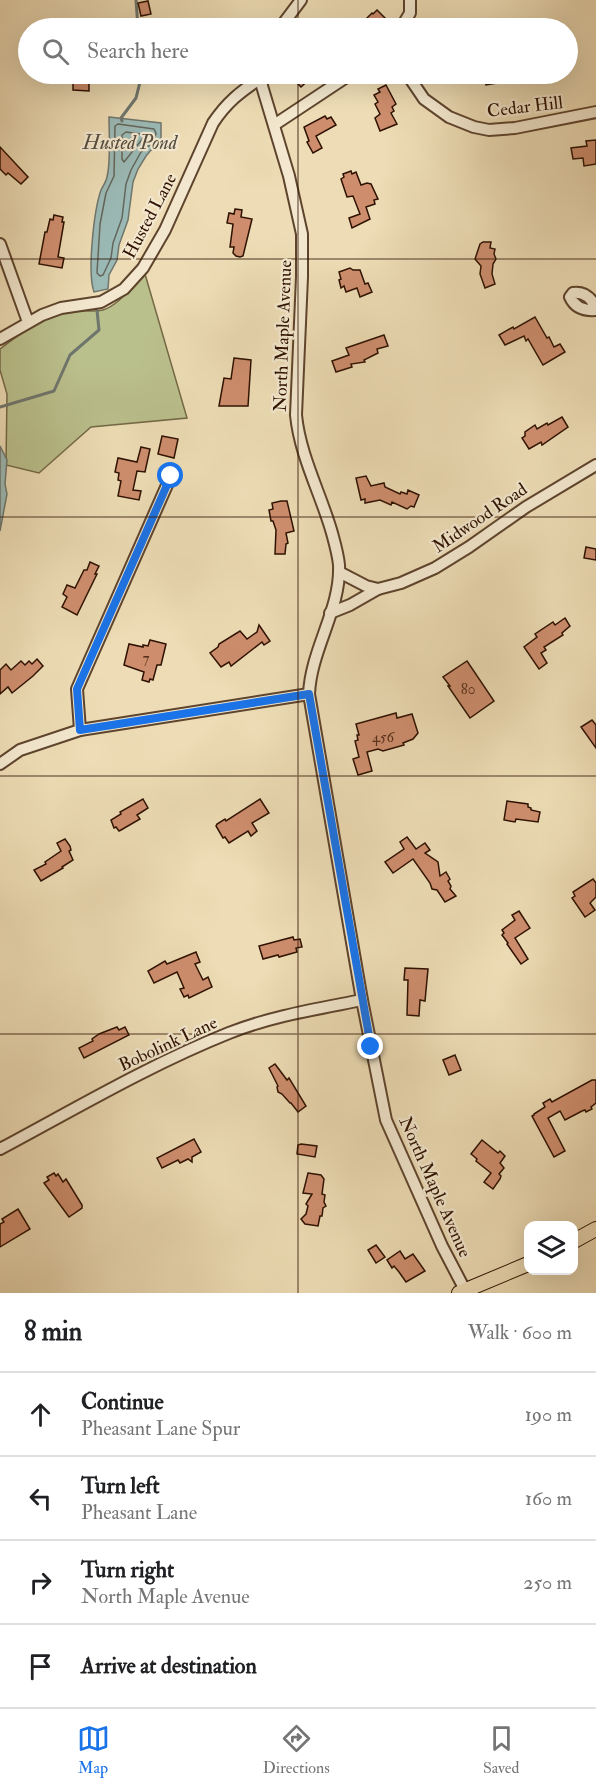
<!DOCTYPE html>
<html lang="en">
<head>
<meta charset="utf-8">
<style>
	body { margin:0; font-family:"IM FELL Double Pica",serif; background:#f2f2f2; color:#202124 }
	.controls { position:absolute; right:18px; bottom:18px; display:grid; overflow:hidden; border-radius:12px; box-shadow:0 6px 24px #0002 }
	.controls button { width:54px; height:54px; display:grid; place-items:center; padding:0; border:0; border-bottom:2px solid #e0e0e0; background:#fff; color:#202124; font:30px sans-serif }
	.stop { position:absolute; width:18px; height:18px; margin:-14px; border:4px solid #1a73e8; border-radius:50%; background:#fff }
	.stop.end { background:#1a73e8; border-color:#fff; box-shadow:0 2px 6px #0008 }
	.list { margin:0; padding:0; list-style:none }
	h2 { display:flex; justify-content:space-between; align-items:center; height:78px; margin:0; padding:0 24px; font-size:26px }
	h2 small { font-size:20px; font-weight:400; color:#757577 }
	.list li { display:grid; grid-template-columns:39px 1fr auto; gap:18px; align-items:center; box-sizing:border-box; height:84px; padding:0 24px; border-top:2px solid #e0e0e0 }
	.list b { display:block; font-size:22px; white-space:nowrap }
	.list p { margin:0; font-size:20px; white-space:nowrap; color:#757577 }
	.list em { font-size:20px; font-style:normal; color:#757577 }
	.icon { flex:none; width:33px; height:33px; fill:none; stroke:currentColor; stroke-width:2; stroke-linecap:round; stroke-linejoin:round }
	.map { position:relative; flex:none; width:596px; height:1293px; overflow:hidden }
	.search { position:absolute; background:#fff; box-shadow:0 6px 24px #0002; left:18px; right:18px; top:18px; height:66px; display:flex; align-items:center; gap:15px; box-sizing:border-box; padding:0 21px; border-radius:33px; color:#757577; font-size:22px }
	.sheet { height:414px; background:#fff }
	nav { display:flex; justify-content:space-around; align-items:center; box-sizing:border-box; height:84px; border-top:2px solid #e0e0e0; background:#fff; font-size:16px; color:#757577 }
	nav a { display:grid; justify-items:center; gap:3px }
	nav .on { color:#1a73e8 }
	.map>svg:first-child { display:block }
	.green { fill:#bac08c; stroke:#746846; stroke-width:1.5 }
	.water { fill:#9bbab6; stroke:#6f766d; stroke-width:1.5 }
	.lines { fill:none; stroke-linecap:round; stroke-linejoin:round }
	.shore { stroke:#64665b; stroke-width:1.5 }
	.stream { stroke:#6f766d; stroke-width:3 }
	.building { fill:#ce8e6e; stroke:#2e1100; stroke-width:1.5 }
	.minor-casing { stroke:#5e442d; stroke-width:14 }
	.major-casing { stroke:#2e1100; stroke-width:16 }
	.minor { stroke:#f3e8cf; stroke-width:10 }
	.major { stroke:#eddcb5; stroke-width:14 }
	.route { stroke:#1a73e8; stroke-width:8 }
	.grid { fill:none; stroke:#2e1100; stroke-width:1.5; stroke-opacity:0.55 }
	.labels { text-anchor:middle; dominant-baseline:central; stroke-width:4.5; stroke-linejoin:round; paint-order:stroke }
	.number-label { font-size:15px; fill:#56301c }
	.street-label { font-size:18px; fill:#2e1100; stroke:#f3e8cf }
	.water-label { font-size:20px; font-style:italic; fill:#544c40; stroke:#f3e8cf }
</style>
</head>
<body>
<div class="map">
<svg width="596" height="1293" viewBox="0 0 596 1293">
	<rect width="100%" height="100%" fill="#eddcb5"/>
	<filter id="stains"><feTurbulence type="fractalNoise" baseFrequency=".00333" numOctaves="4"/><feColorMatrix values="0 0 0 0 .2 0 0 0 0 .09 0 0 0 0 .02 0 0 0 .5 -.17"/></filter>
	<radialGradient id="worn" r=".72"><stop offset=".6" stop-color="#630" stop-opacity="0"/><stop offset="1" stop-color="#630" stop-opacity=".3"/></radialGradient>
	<!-- green -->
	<path class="green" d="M145 274 187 418 91 427 39 473 6 465 7 394 0 370V349C20 334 44 315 70 311 80 309 92 313 103 310 119 305 133 285 145 274Z"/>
	<!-- water -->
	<g class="water">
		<path d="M109 117 161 123V140L158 147 151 150 146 156 138 169 133 182 128 220 119 245 117 260 109 275 108 289 94 292C87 272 94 210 101 190 103 186 106 182 107 177 111 162 109 134 109 117Z"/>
		<polygon points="0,446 7,460 5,484 7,494 0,531"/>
	</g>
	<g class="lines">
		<!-- shore -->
		<g class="shore">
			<polygon points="118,124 154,129 156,133 154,142 141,152 131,170 126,184 122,218 113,243 111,258 103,275 100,276 97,273 100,224 106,193 114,176 115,126"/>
			<polygon points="126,132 141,134 144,137 124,162 122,159 122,135"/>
		</g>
		<!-- stream -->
		<g class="stream">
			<polyline points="136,0 138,28"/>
			<polyline points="122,121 121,118 136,98 142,74"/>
			<polyline points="0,407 54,391 70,355 99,330 97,310"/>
		</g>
	</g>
	<!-- building -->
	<g class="building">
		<polygon points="148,1 151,14 141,16 138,3"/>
		<polygon points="377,10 386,19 377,28 351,28 360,19 363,22 372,13 373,14"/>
		<polygon points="73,74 89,74 89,91 73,90"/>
		<polygon points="288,74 315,74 301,87"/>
		<polygon points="484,74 497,74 498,83 486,85"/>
		<polygon points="386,85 396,104 392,107 394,111 391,113 397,124 380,131 375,118 380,114 375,104 378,102 374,95 380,92 378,89"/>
		<polygon points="325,116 327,119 331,117 336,125 316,136 322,148 313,153 307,142 309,141 304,127"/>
		<polygon points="596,140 596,164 584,166 583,158 573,159 571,148 587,146 586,141"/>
		<polygon points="0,147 28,177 21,184 8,173 6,175 0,169"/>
		<polygon points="351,171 352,174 356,172 361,185 367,183 371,184 378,199 374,200 375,204 366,207 370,219 352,228 349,218 360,214 353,196 347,197 341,179 344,177 343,174"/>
		<polygon points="235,209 242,210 241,217 252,219 243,256 240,257 236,256 233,253 234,247 230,247 233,224 227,223 229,213 234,214"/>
		<polygon points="54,215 63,217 62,222 64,222 58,257 64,258 62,268 39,264 45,232 47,232 50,219 53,220"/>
		<polygon points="483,242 491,242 490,248 495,249 494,254 496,259 493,264 492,274 495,284 485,288 480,274 481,266 475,259 480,244"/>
		<polygon points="350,268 353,270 360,270 365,284 368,283 372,292 360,297 357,288 346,292 344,286 341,288 339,280 341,279 339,272"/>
		<polygon points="535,317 547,338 549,337 554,347 560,344 565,352 543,365 528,339 526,341 524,336 505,345 499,335 513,327 514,329"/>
		<polygon points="384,335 388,346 377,349 378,353 364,360 365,362 351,364 352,367 336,372 332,361 349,355 346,348"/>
		<polygon points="234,358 251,360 248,406 219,406 224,378 231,379"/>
		<polygon points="562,417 568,427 542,445 541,442 529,449 522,438 525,436 525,432 535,425 537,429 547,423 548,425"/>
		<polygon points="162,436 178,439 174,458 158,454"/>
		<polygon points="141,447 150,449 145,472 137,471 133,490 141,491 139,500 118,496 121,481 118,480 119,473 115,472 118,458 137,462"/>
		<polygon points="366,476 371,486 384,483 385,487 400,494 401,492 407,494 408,490 419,495 414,507 411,506 407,509 392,502 391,505 380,500 365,503 365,499 361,500 356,478"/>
		<polygon points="281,501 287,501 294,531 286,533 288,543 286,544 285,554 275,554 276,530 273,521 271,521 269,510 273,509 272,503"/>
		<polygon points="586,547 596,549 596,560 584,558"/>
		<polygon points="90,562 99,566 95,574 97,574 77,615 62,607 67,597 63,594 67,585 75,588 84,570 87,570"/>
		<polygon points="565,618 570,626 562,633 563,635 544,647 546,650 541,653 547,663 539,669 524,647 537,637 535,634 553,622 555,625"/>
		<polygon points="259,625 270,641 264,645 262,642 231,666 229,662 221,667 210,653 218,647 219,644 240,631 247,639 257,632"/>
		<polygon points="150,640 166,644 161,665 157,665 153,680 150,679 149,682 142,680 144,672 124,665 129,644 143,647 143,645 148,646"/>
		<polygon points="37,659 43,666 33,676 12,693 8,687 0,694 0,670 6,664 11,670 21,661 25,665 29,661 32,664"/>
		<polygon points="467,661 494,701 470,718 448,686 450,686 443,677"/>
		<polygon points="396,713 397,718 412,714 418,733 413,739 403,743 404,745 383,751 378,749 367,752 372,771 358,775 353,759 359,757 355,741 358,740 357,735 359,735 356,724"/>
		<polygon points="592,720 596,725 596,748 581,727"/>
		<polygon points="143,799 148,808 137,815 140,819 121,830 119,831 116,827 114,828 111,820 121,814 120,812"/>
		<polygon points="260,799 269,813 252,823 257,831 251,836 248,831 229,843 225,837 223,838 216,826 217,824 225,819 226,821"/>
		<polygon points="507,801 528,804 528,807 531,808 531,810 540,812 538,822 516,819 515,822 504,820"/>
		<polygon points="407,837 416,849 425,843 430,850 425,853 438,862 440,876 446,872 450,879 448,881 451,886 450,889 456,896 445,902 437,890 432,889 430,883 413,859 393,873 385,862 404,849 400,842"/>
		<polygon points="65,839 70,846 71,850 69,851 73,860 62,867 63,868 41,881 34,870 46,864 45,862 61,851 57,843"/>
		<polygon points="593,879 596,883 596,897 590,903 595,910 585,917 572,898 575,896 573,892"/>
		<polygon points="519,911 530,928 515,938 528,959 521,964 507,944 508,943 502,935 504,933 502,930 515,920 512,915"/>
		<polygon points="293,937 294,940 300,939 302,947 296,948 297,952 279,957 278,955 263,959 259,946"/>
		<polygon points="196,952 200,962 195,964 203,980 208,977 212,987 189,998 188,995 184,997 180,989 184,988 177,972 154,983 148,971 165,961 167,964"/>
		<polygon points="405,968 428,969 425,1001 420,1000 419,1016 407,1015 408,980 404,980"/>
		<polygon points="117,1027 119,1030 125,1027 129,1035 84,1058 79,1048 93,1041 92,1039 99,1034"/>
		<polygon points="455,1055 461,1070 449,1075 443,1060"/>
		<polygon points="275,1064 287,1080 289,1078 306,1106 298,1112 291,1103 290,1103 282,1094 278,1092 277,1087 278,1086 269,1068"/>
		<polygon points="592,1080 596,1080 596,1103 591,1107 592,1109 586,1112 585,1110 582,1111 565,1120 560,1111 548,1118 565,1151 554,1157 532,1116 534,1115 534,1114 545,1107 543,1103 550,1099 552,1102"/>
		<polygon points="194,1139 201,1152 192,1157 192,1162 188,1159 180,1163 178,1160 162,1168 157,1158"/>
		<polygon points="482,1140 498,1153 500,1151 505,1156 500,1163 504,1168 499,1174 501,1176 500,1179 493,1189 484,1182 491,1173 476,1161 477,1159 471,1154"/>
		<polygon points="301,1144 317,1146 315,1157 297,1154 298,1145"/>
		<polygon points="54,1173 56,1176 58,1174 63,1182 66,1179 82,1205 82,1208 69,1217 44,1183 49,1180 47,1177"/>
		<polygon points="308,1173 321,1175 324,1179 322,1194 325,1195 324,1202 326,1206 323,1208 322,1216 320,1216 318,1226 305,1224 301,1219 306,1214 308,1206 306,1204 312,1194 303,1193"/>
		<polygon points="18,1209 30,1229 0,1247 0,1224 4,1222 2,1219"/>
		<polygon points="376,1245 385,1257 376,1263 368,1250"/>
		<polygon points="400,1251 405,1259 413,1254 425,1271 406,1282 399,1272 394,1266 392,1268 387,1260"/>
	</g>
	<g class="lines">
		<!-- minor casing -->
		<g class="minor-casing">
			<g id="minor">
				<polyline points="280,28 301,0"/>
				<polyline points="401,28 410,13 410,0"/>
				<path d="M261 74 262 86 289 176 302 234V277L296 415C300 456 321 494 332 533 335 544 338 554 339 565 341 609 311 649 309 694L362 1000 386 1120 442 1246 465 1290"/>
				<polyline points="407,74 424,99 449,117 474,127 489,130 515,128 596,112"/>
				<polyline points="274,125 351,74"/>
				<polyline points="0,244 28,322"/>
				<path d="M596 307C591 298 584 291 573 293L570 297C575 308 584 311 596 310"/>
				<path d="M0 339 42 315 61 308 101 302 124 289 143 268 165 230 213 123C227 102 240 92 261 78"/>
				<polyline points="339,572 366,586 378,589 401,583 435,568 469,547 526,507 596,465"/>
				<polyline points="330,613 350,605 378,589"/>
				<polyline points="80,730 77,689 171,476"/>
				<polyline points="0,764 20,750 80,730 309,694"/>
				<path d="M0 1149C75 1109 149 1065 229 1033 272 1016 317 1009 362 1000"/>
			</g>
		</g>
		<!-- major casing -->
		<g class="major-casing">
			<g id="major">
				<polyline points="574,1241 596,1229"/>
				<polyline points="459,1293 528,1264"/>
			</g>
		</g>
		<!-- minor -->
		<use href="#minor" class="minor"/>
		<!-- major -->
		<use href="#major" class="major"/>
	</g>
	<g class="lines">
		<!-- route -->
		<polyline class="route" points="171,476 77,689 80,730 309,694 371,1047"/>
	</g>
	<!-- grid -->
	<path class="grid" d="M298 0V28M298 74V1293M0 259H596M0 517H596M0 776H596M0 1034H596"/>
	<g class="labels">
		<!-- number labels -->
		<g class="number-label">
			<text x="146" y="658">7</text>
			<text x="468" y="689">80</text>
			<text x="383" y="737">456</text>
		</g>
		<!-- street labels -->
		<g class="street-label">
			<text transform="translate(525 107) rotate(-7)">Cedar Hill</text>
			<text transform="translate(150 216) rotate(-62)">Husted Lane</text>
			<text transform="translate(283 336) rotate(-88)">North Maple Avenue</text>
			<text transform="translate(480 518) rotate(-34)">Midwood Road</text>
			<text transform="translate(168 1044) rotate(-25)">Bobolink Lane</text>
			<text transform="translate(435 1187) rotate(66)">North Maple Avenue</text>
		</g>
		<!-- water labels -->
		<g class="water-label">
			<text x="130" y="142">Husted Pond</text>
		</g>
	</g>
	<rect width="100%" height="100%" filter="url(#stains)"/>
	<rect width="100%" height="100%" fill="url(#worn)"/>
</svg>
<div class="controls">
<button><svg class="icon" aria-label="layers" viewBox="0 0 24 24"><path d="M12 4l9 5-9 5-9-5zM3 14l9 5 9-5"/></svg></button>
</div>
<div class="stop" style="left:171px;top:476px"></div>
<div class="stop end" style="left:371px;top:1047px"></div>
<div class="search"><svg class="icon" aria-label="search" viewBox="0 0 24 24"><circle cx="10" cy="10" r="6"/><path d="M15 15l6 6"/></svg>Search here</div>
</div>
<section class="sheet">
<h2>8 min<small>Walk · 600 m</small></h2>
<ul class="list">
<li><svg class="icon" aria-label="ahead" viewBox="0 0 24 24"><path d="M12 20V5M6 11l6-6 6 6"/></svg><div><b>Continue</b><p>Pheasant Lane Spur</p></div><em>190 m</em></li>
<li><svg class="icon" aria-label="left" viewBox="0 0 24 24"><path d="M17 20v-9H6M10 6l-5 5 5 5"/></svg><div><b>Turn left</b><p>Pheasant Lane</p></div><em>160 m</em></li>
<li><svg class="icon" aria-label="right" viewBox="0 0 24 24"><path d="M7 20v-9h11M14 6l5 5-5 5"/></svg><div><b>Turn right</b><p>North Maple Avenue</p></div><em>250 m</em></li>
<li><svg class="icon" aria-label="arrive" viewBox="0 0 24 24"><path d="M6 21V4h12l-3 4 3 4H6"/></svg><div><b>Arrive at destination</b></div></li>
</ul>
</section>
<nav>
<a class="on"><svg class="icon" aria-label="map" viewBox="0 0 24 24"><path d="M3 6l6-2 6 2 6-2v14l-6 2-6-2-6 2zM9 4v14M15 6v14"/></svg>Map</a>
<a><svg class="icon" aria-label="directions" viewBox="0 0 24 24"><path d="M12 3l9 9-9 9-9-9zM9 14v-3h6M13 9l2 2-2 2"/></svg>Directions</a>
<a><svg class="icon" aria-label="saved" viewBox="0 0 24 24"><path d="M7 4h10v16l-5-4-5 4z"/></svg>Saved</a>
</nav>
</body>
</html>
